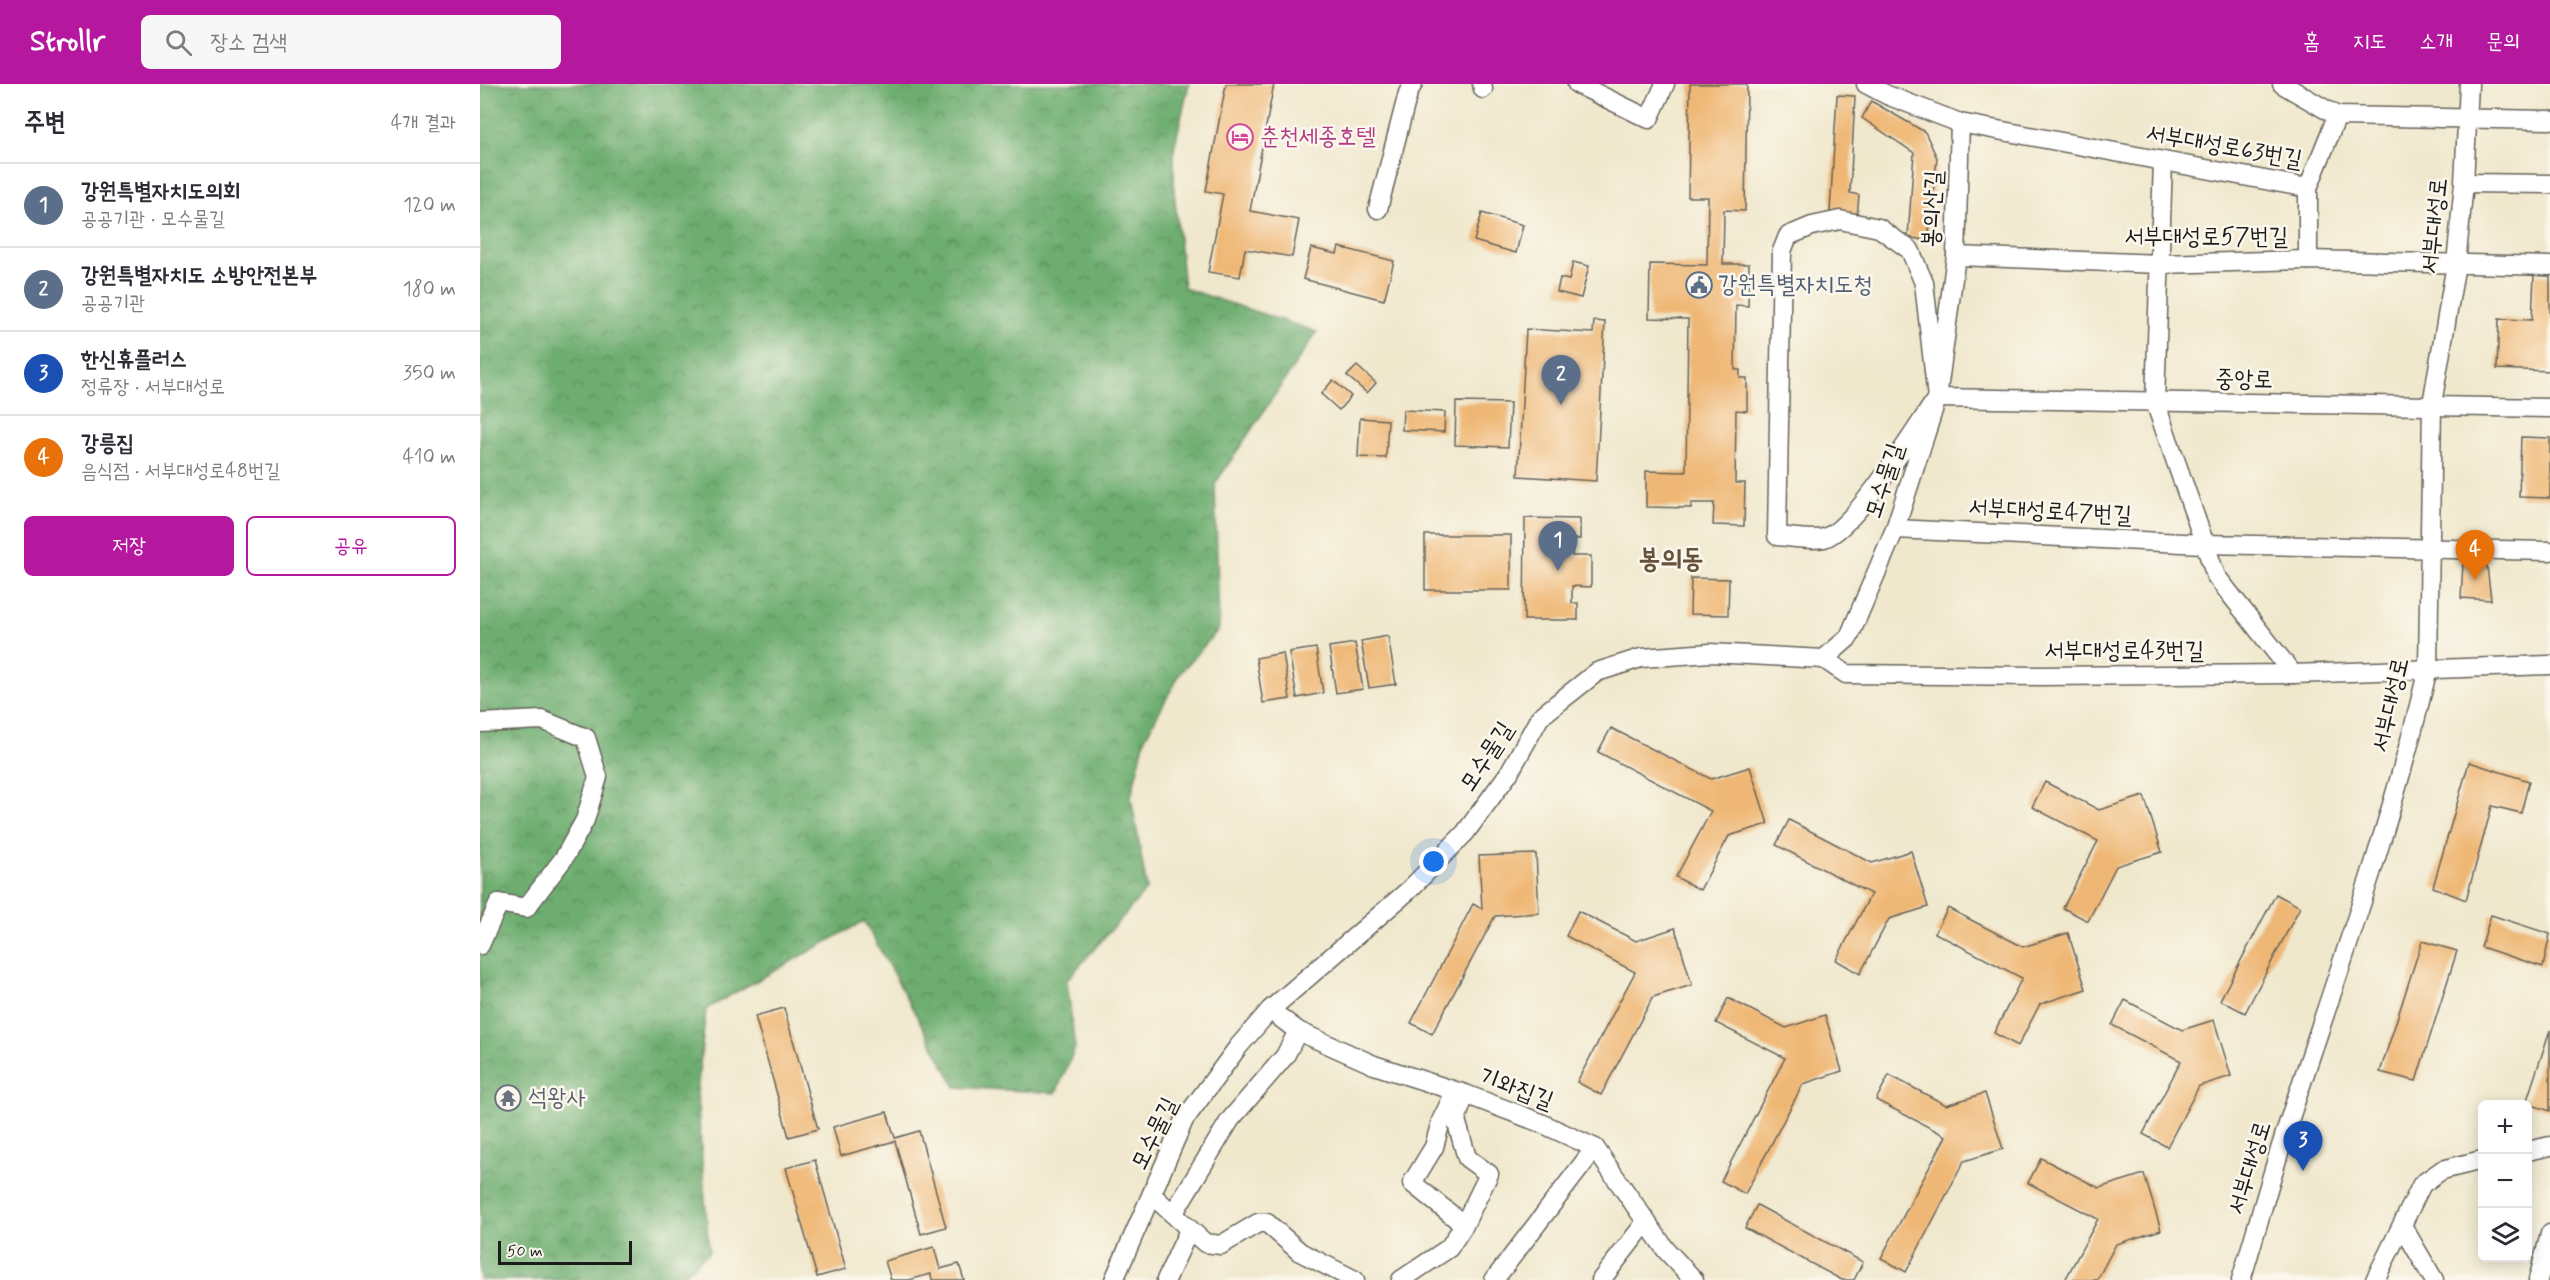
<!DOCTYPE html>
<html lang="ko">
<head>
<meta charset="utf-8">
<style>
	body { margin:0; font-family:Mynerve,"Poor Story",sans-serif; background:#f7f7f7; color:#2b2b33 }
	.controls { position:absolute; right:18px; bottom:18px; display:grid; overflow:hidden; border-radius:9px; box-shadow:0 3px 15px #0003 }
	.controls button { width:54px; height:54px; display:grid; place-items:center; padding:0; border:0; border-bottom:2px solid #e1e1e2; background:#fff; color:#2b2b33; font:30px sans-serif }
	.scale { position:absolute; left:18px; bottom:15px; width:134px; box-sizing:border-box; padding-left:6px; border:3px solid #1c1c1c; border-top:0; font-size:16px; line-height:21px; white-space:nowrap; color:#1c1c1c; -webkit-text-stroke:4px #fbf7ec; paint-order:stroke }
	.you { position:absolute; left:954px; top:778px; width:21px; height:21px; margin:-15px; border:4px solid #fff; border-radius:50%; background:#1a73e8; box-shadow:0 0 0 9px #1a73e833 }
	.badge { display:grid; place-items:center; width:39px; height:39px; border-radius:50%; background:#b5179e; color:#fff; font-size:20px; font-weight:700 }
	.pin { position:absolute; translate:-50% -50px; filter:drop-shadow(0 2px 3px #0008) }
	.pin::after { content:''; position:absolute; top:32px; width:21px; height:18px; background:inherit; clip-path:polygon(0 0,100% 0,50% 100%) }
	.list { margin:0; padding:0; list-style:none }
	h2 { display:flex; justify-content:space-between; align-items:center; height:78px; margin:0; padding:0 24px; font-size:26px }
	h2 small { font-size:20px; font-weight:400; color:#7c7c81 }
	.list li { display:grid; grid-template-columns:39px 1fr auto; gap:18px; align-items:center; box-sizing:border-box; height:84px; padding:0 24px; border-top:2px solid #e1e1e2 }
	.list b { display:block; font-size:22px; white-space:nowrap }
	.list p { margin:0; font-size:20px; white-space:nowrap; color:#7c7c81 }
	.list em { font-size:20px; font-style:normal; color:#7c7c81 }
	.actions { display:flex; gap:12px; padding:18px 24px }
	.actions a { flex:1; padding:14px 0; border:2px solid #b5179e; border-radius:9px; text-align:center; font-size:21px; color:#b5179e }
	.actions .main { background:#b5179e; color:#fff }
	.icon { flex:none; width:33px; height:33px; fill:none; stroke:currentColor; stroke-width:2; stroke-linecap:round; stroke-linejoin:round }
	.map { position:relative; flex:none; width:2070px; height:1196px; overflow:hidden }
	header { display:flex; align-items:center; gap:36px; box-sizing:border-box; height:84px; padding:0 30px; background:#b5179e; color:#fff }
	header strong { font-size:28px }
	nav { display:flex; gap:33px; margin-inline-start:auto; font-size:21px }
	.search { width:420px; height:54px; background:#f7f7f7; display:flex; align-items:center; gap:15px; box-sizing:border-box; padding:0 21px; border-radius:9px; color:#7c7c81; font-size:22px }
	main { display:flex }
	aside { flex:1; background:#fff }
	.map>svg:first-child { display:block }
	.forest { fill:url(#forest-crowns); stroke:#446446; stroke-width:1.5 }
	.building { fill:#efb774 }
	.lines { fill:none; stroke-linecap:round; stroke-linejoin:round }
	.minor-casing { stroke:#66635a; stroke-width:21 }
	.minor { stroke:#fff; stroke-width:18 }
	.labels { text-anchor:middle; dominant-baseline:central; stroke-width:5; stroke-linejoin:round; paint-order:stroke }
	.hotel-label { font-size:24px; fill:#b23c85; stroke:#fbf7ec; text-anchor:start }
	.street-label { font-size:24px; fill:#1c1c1c; stroke:#fbf7ec }
	.service-label { font-size:24px; fill:#4e5e75; stroke:#fbf7ec; text-anchor:start }
	.worship-label { font-size:24px; fill:#5b616d; stroke:#fbf7ec; text-anchor:start }
	.quarter-label { font-size:27px; font-weight:bold; fill:#66523b; stroke:#fbf7ec }
</style>
</head>
<body>
<header>
<strong>Strollr</strong>
<div class="search"><svg class="icon" aria-label="search" viewBox="0 0 24 24"><circle cx="10" cy="10" r="6"/><path d="M15 15l6 6"/></svg>장소 검색</div>
<nav><a>홈</a><a>지도</a><a>소개</a><a>문의</a></nav>
</header>
<main>
<aside>
<h2>주변<small>4개 결과</small></h2>
<ul class="list">
<li><span class="badge" style="background:#5c6f8a">1</span><div><b>강원특별자치도의회</b><p>공공기관 · 모수물길</p></div><em>120 m</em></li>
<li><span class="badge" style="background:#5c6f8a">2</span><div><b>강원특별자치도 소방안전본부</b><p>공공기관</p></div><em>180 m</em></li>
<li><span class="badge" style="background:#1a4fb4">3</span><div><b>한신휴플러스</b><p>정류장 · 서부대성로</p></div><em>350 m</em></li>
<li><span class="badge" style="background:#e8710a">4</span><div><b>강릉집</b><p>음식점 · 서부대성로48번길</p></div><em>410 m</em></li>
</ul>
<div class="actions"><a class="main">저장</a><a>공유</a></div>
</aside>
<div class="map">
<svg width="2070" height="1196" viewBox="0 0 2070 1196">
	<defs>
		<pattern id="forest-crowns" width="20" height="18" patternUnits="userSpaceOnUse" patternTransform="scale(1.5)"><rect width="20" height="18" fill="#6dad6f"/><path d="M2 6a3 3 0 1 1 6 0M12 15a3 3 0 1 1 6 0" fill="none" stroke="#598c5a"/></pattern>
	</defs>
	<rect width="100%" height="100%" fill="#fbf7ec"/>
	<filter id="ink" filterUnits="userSpaceOnUse"><feTurbulence type="fractalNoise" baseFrequency=".0167" numOctaves="2"/><feDisplacementMap in="SourceGraphic" scale="12" xChannelSelector="R" yChannelSelector="G"/><feConvolveMatrix kernelMatrix="1 2 1 2 8 2 1 2 1" color-interpolation-filters="sRGB"/></filter>
	<filter id="wash" filterUnits="userSpaceOnUse"><feTurbulence type="fractalNoise" baseFrequency=".008" numOctaves="4" result="noise"/><feDisplacementMap in="SourceGraphic" scale="24" xChannelSelector="R" yChannelSelector="G"/><feGaussianBlur stdDeviation="1.35" result="paint"/><feColorMatrix in="noise" values="0 0 0 0 0 0 0 0 0 0 0 0 0 0 0 0 0 1.4 0 .05"/><feComposite in="paint" operator="in"/></filter>
	<g filter="url(#wash)">
		<rect width="100%" height="100%" fill="#f0e8cd"/>
		<!-- forest -->
		<polygon class="forest" points="0,0 709,0 694,64 694,107 704,204 837,248 735,400 739,545 701,588 665,654 651,713 667,805 587,896 595,964 576,1009 476,1003 384,837 226,925 217,1009 229,1168 197,1196 0,1196"/>
		<g id="blocks">
			<!-- building -->
			<g class="building">
				<polygon points="746,0 794,0 770,127 819,136 812,173 765,165 760,193 728,188 743,110 726,107"/>
				<polygon points="1210,0 1267,0 1265,127 1244,126 1243,180 1269,180 1268,222 1256,221 1255,286 1260,286 1260,294 1267,294 1267,327 1256,326 1255,399 1265,399 1264,442 1233,441 1234,419 1211,419 1211,424 1166,423 1166,387 1206,388 1208,235 1169,234 1170,180 1227,181 1228,113 1208,113"/>
				<polygon points="1357,11 1375,12 1370,109 1379,111 1377,133 1350,128"/>
				<polygon points="1391,17 1445,48 1457,74 1448,157 1428,153 1434,69 1382,34"/>
				<polygon points="1002,129 1043,141 1036,169 994,157"/>
				<polygon points="859,163 914,177 904,216 823,195 831,164 857,170"/>
				<polygon points="1093,178 1109,182 1101,214 1077,208 1080,194 1089,196"/>
				<polygon points="2054,191 2070,192 2070,287 2017,285 2019,235 2052,236"/>
				<polygon points="1114,237 1125,238 1116,397 1038,392 1046,245 1113,249"/>
				<polygon points="877,282 896,299 887,309 867,292"/>
				<polygon points="853,296 871,312 859,326 841,310"/>
				<polygon points="976,318 1030,319 1028,363 975,361"/>
				<polygon points="923,326 965,328 964,348 922,346"/>
				<polygon points="880,334 908,336 906,374 878,373"/>
				<polygon points="2041,353 2070,354 2070,414 2039,413"/>
				<polygon points="1045,434 1100,435 1100,455 1093,455 1092,472 1111,472 1111,503 1092,502 1092,519 1098,519 1098,536 1044,536"/>
				<rect x="945" y="451" width="86" height="55"/>
				<polygon points="2006,474 2011,516 1981,514 1983,479 1986,475"/>
				<polygon points="1211,494 1249,495 1248,531 1210,530"/>
				<polygon points="908,552 916,600 889,604 881,557"/>
				<polygon points="875,559 883,605 856,609 849,563"/>
				<polygon points="836,564 843,609 817,614 809,568"/>
				<polygon points="803,569 810,615 783,619 776,574"/>
				<polygon points="1131,644 1231,695 1270,683 1288,740 1249,752 1220,806 1196,793 1231,727 1118,668"/>
				<polygon points="1989,678 2049,697 2041,729 2012,722 1986,816 1953,803"/>
				<polygon points="1565,698 1619,726 1664,712 1682,768 1636,782 1608,837 1583,824 1618,757 1552,723"/>
				<polygon points="1309,736 1392,779 1431,767 1448,823 1409,835 1380,890 1356,876 1391,810 1296,761"/>
				<polygon points="1056,770 1059,829 1015,832 952,950 931,939 993,820 1002,825 999,772"/>
				<polygon points="1796,810 1820,823 1765,929 1740,916"/>
				<polygon points="1468,824 1543,863 1588,849 1606,905 1560,920 1538,962 1514,949 1542,894 1455,849"/>
				<polygon points="1098,827 1156,857 1195,844 1212,901 1173,913 1121,1011 1097,998 1155,888 1086,852"/>
				<polygon points="2011,831 2070,850 2063,883 2001,863"/>
				<polygon points="1942,857 1977,867 1936,997 1900,988"/>
				<polygon points="1248,914 1306,944 1345,931 1362,987 1323,1000 1265,1110 1241,1097 1305,974 1236,939"/>
				<polygon points="1645,916 1702,946 1734,936 1751,992 1719,1002 1687,1063 1663,1050 1701,977 1632,941"/>
				<polygon points="304,924 338,1045 309,1053 275,932"/>
				<polygon points="2070,946 2070,1027 2046,1019"/>
				<polygon points="1409,991 1466,1021 1505,1009 1523,1065 1484,1077 1426,1188 1401,1174 1466,1052 1396,1016"/>
				<polygon points="407,1028 415,1054 439,1047 466,1143 441,1150 415,1057 361,1072 353,1043"/>
				<polygon points="1561,1074 1619,1104 1664,1090 1681,1146 1636,1160 1617,1196 1585,1196 1618,1135 1548,1099"/>
				<polygon points="335,1076 366,1185 337,1193 306,1084"/>
				<polygon points="1277,1121 1383,1178 1374,1196 1362,1196 1265,1144"/>
				<polygon points="454,1163 460,1185 479,1180 484,1196 452,1196 451,1190 429,1196 411,1196 405,1177"/>
			</g>
		</g>
	</g>
	<g filter="url(#ink)">
		<use href="#blocks" fill-opacity="0" stroke="#66635a" stroke-width="1.5"/>
		<g class="lines">
			<!-- minor casing -->
			<g class="minor-casing">
				<g id="minor">
					<polyline points="1002,0 1003,5"/>
					<polyline points="1097,0 1169,35 1185,0"/>
					<polyline points="1802,0 1857,32"/>
					<polyline points="1480,39 1828,104"/>
					<polyline points="1683,77 1675,318 1736,492 1813,590"/>
					<polyline points="1984,99 2070,100"/>
					<polyline points="898,125 928,9 933,0"/>
					<path d="M1360 136 1399 144 1430 166 1444 199 1457 314C1437 343 1374 446 1344 454 1331 457 1311 453 1297 452L1302 167 1308 152 1332 142Z"/>
					<polyline points="1476,172 1680,180 1828,176 2070,182"/>
					<polyline points="1828,176 1828,104 1857,32 2070,36"/>
					<polyline points="1457,314 2070,324"/>
					<polyline points="1415,445 1723,460 2070,467"/>
					<polyline points="1344,575 1366,590 1559,592 1813,590 2070,581"/>
					<polyline points="0,639 62,636 106,654 118,693 105,736 84,774 46,824 19,819 0,861"/>
					<polyline points="790,926 818,947 894,981 985,1010 1061,1039 1115,1064 1186,1166 1214,1196"/>
					<polyline points="975,1008 961,1037 954,1063 932,1099 984,1141"/>
					<polyline points="2048,1067 2070,1062"/>
					<polyline points="672,1111 725,1159 741,1161 778,1139 787,1139 820,1168 875,1196"/>
					<polyline points="693,1130 750,1036 805,972 818,947"/>
					<polyline points="1923,1143 1954,1196"/>
					<polyline points="634,1196 704,1036 758,963 790,926 929,806 985,749 1029,689 1060,633 1117,588 1161,574 1230,569 1344,575 1369,553 1415,445 1457,314 1476,172 1480,39 1407,11 1386,0"/>
					<polyline points="686,1196 709,1146"/>
					<polyline points="921,1196 969,1164 984,1141 1009,1090 987,1074 976,1036 985,1010"/>
					<polyline points="1014,1196 1115,1064"/>
					<polyline points="1121,1196 1166,1138"/>
					<path d="M1761 1196C1778 1141 1793 1085 1811 1031 1860 883 1913 736 1948 584L1952 320 1976 180 1984 99 1989 0"/>
					<polyline points="1895,1196 1942,1100 1962,1086 2002,1076"/>
					<polyline points="2058,1196 2070,1150"/>
				</g>
			</g>
			<!-- minor -->
			<use href="#minor" class="minor"/>
		</g>
	</g>
	<!-- icons -->
	<defs>
		<g id="hotel-ring" transform="scale(1.35)"><circle r="9.5" fill="#fbf7ec" stroke="#d1479c" stroke-width="1.5"/><path d="M-6-4.5h1.5V1H6V5H4.5V3h-9V5H-6ZM-4 0a1.8 1.8 0 1 1 3.6 0ZM.5 0V-2.5h3Q6-2.5 6 0Z" fill="#d1479c"/></g>
		<g id="civic-ring" transform="scale(1.35)"><circle r="9.5" fill="#fbf7ec" stroke="#5c6f8a" stroke-width="1.5"/><path d="M-.6-6.5H3V-4.5H.6V-3L4-1V1h2V6H-6V1h2V-1L-.6-3ZM-1.2 2.5V6h2.4V2.5Z" fill="#5c6f8a"/></g>
		<g id="temple-ring" transform="scale(1.35)"><circle r="9.5" fill="#fbf7ec" stroke="#6b7280" stroke-width="1.5"/><path d="M0-6L5-2H3V0L6.5 2.5H4V6H1.5V3h-3V6H-4V2.5H-6.5L-3 0V-2H-5Z" fill="#6b7280"/></g>
	</defs>
	<g fill-rule="evenodd">
		<use href="#hotel-ring" x="760" y="53"/>
		<use href="#civic-ring" x="1219" y="201"/>
		<use href="#temple-ring" x="28" y="1014"/>
	</g>
	<g class="labels">
		<!-- hotel labels -->
		<g class="hotel-label">
			<text x="780" y="53">춘천세종호텔</text>
		</g>
		<!-- street labels -->
		<g class="street-label">
			<text transform="translate(1744 63) rotate(10)">서부대성로63번길</text>
			<text transform="translate(1453 125) rotate(-87)">봉의산길</text>
			<text transform="translate(1955 142) rotate(-84)">서부대성로</text>
			<text x="1726" y="153">서부대성로57번길</text>
			<text transform="translate(1764 296) rotate(1)">중앙로</text>
			<text transform="translate(1405 397) rotate(-72)">모수물길</text>
			<text transform="translate(1570 428) rotate(3)">서부대성로47번길</text>
			<text x="1644" y="567">서부대성로43번길</text>
			<text transform="translate(1911 621) rotate(-77)">서부대성로</text>
			<text transform="translate(1007 673) rotate(-57)">모수물길</text>
			<text transform="translate(1036 1005) rotate(21)">기와집길</text>
			<text transform="translate(675 1050) rotate(-64)">모수물길</text>
			<text transform="translate(1770 1084) rotate(-73)">서부대성로</text>
		</g>
		<!-- service labels -->
		<g class="service-label">
			<text x="1238" y="201">강원특별자치도청</text>
		</g>
		<!-- worship labels -->
		<g class="worship-label">
			<text x="48" y="1014">석왕사</text>
		</g>
		<!-- quarter labels -->
		<g class="quarter-label">
			<text x="1191" y="475">봉의동</text>
		</g>
	</g>
</svg>
<div class="controls">
<button>+</button>
<button>−</button>
<button><svg class="icon" aria-label="layers" viewBox="0 0 24 24"><path d="M12 4l9 5-9 5-9-5zM3 14l9 5 9-5"/></svg></button>
</div>
<div class="scale">50 m</div>
<div class="you"></div>
<div class="pin badge" style="left:1078px;top:487px;background:#5c6f8a">1</div>
<div class="pin badge" style="left:1081px;top:321px;background:#5c6f8a">2</div>
<div class="pin badge" style="left:1823px;top:1087px;background:#1a4fb4">3</div>
<div class="pin badge" style="left:1995px;top:496px;background:#e8710a">4</div>
</div>
</main>
</body>
</html>
